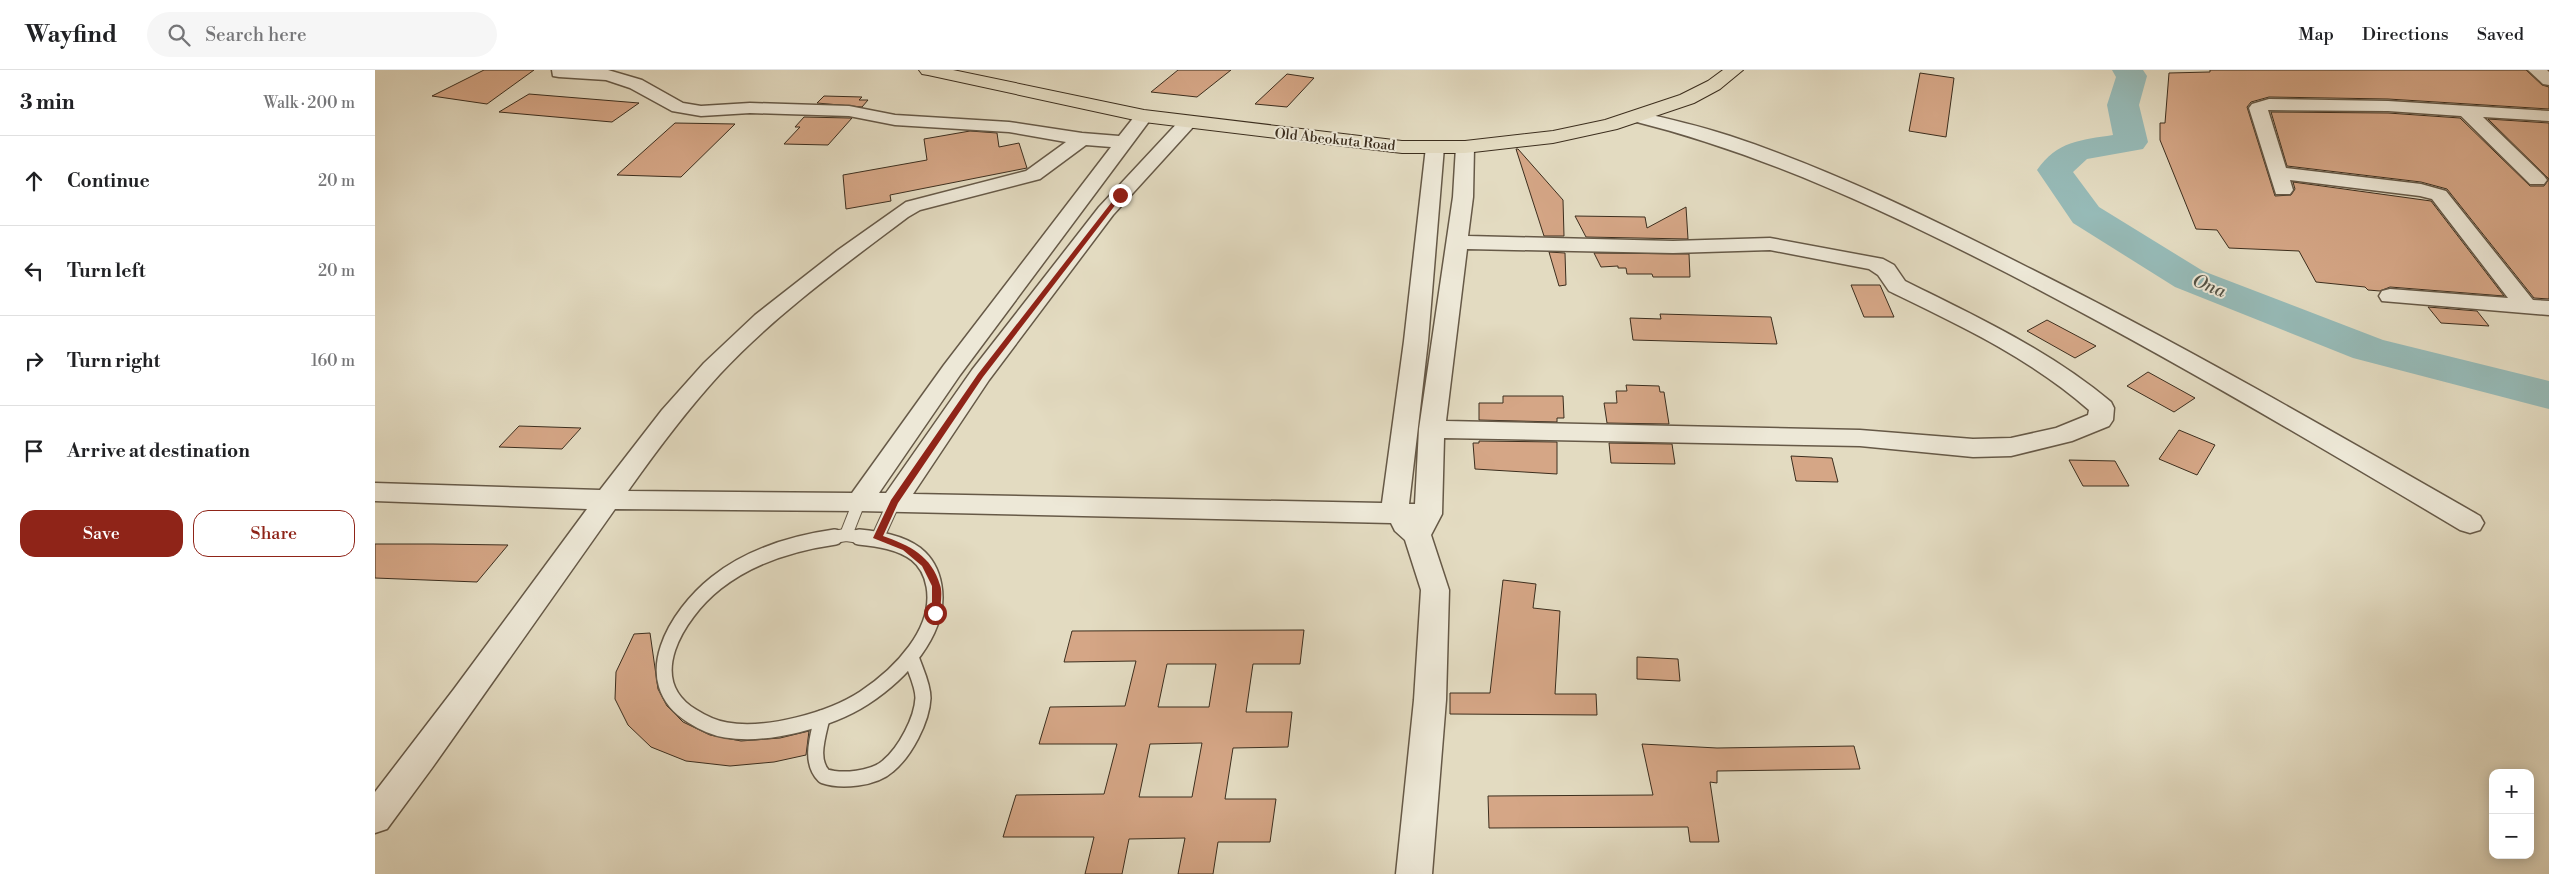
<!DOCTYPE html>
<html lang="en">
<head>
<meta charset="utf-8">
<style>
	body { margin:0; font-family:"Libre Bodoni",serif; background:#f6f6f6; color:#202124 }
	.controls { position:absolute; right:15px; bottom:15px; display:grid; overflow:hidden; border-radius:10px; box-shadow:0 2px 12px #0003 }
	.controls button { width:45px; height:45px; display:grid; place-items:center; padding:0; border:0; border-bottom:1px solid #e0e0e0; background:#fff; color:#202124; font:25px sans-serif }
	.stop { position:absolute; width:15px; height:15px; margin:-11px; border:4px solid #8f2418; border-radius:50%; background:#fff }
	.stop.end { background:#8f2418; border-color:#fff; box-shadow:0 1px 5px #0008 }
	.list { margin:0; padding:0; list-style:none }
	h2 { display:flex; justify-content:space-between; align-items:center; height:65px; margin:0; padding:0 20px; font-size:21px }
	h2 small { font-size:16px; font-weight:400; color:#757577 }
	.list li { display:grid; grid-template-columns:32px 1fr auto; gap:15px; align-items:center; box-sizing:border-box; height:90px; padding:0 20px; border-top:1px solid #e0e0e0 }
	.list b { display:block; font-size:19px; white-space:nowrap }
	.list em { font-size:16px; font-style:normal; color:#757577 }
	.actions { display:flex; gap:10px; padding:15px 20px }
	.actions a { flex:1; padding:11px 0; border:1px solid #8f2418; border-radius:15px; text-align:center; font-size:18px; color:#8f2418 }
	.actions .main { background:#8f2418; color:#fff }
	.icon { flex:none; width:28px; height:28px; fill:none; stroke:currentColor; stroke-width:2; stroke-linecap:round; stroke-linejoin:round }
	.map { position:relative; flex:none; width:2174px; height:804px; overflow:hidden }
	header { display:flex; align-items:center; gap:30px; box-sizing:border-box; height:70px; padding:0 25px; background:#fff; border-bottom:1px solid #e0e0e0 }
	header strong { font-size:24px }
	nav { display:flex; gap:28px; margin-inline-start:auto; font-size:18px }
	.search { width:350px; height:45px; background:#f6f6f6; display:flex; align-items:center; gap:12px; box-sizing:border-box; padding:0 18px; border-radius:28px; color:#757577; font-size:19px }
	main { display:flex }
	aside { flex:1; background:#fff }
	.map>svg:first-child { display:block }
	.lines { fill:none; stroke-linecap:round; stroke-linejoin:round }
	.river { fill:#96bab7; fill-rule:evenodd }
	.building { fill:#d5a686; stroke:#3c2e1e; fill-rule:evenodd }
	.service-far1-casing { stroke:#665947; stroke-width:14 }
	.service-casing { stroke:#665947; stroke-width:18 }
	.minor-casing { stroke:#665947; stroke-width:3 }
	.trunk-casing { stroke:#3c2e1e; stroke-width:2 }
	.service-far1 { stroke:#ede8d7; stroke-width:12 }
	.service { stroke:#ede8d7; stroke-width:15 }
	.minor { fill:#ede8d7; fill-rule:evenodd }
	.trunk { fill:#e3dbc1; fill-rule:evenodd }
	.route { fill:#8f2418 }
	.labels { text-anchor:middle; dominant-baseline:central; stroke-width:4; stroke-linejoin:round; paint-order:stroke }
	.far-street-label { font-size:14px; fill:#3c2e1e; stroke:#ede8d7 }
	.water-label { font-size:18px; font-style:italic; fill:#525144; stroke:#ede8d7 }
</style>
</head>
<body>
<header>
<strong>Wayfind</strong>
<div class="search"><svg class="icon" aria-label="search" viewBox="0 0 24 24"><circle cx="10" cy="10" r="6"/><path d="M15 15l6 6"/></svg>Search here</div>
<nav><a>Map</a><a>Directions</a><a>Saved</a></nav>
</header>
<main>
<aside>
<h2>3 min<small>Walk · 200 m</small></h2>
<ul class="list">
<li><svg class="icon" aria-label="ahead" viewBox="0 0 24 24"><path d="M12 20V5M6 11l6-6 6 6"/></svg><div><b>Continue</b></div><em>20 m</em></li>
<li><svg class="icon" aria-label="left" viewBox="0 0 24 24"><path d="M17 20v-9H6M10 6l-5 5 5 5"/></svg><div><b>Turn left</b></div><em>20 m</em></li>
<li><svg class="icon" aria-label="right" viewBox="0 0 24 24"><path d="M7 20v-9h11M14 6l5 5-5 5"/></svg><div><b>Turn right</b></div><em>160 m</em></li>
<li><svg class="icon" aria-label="arrive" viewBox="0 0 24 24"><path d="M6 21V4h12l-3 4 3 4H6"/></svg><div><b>Arrive at destination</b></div></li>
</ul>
<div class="actions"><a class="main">Save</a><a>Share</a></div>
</aside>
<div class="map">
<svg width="2174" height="804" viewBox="0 0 2174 804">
	<rect width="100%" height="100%" fill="#e3dbc1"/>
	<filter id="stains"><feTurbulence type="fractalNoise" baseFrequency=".004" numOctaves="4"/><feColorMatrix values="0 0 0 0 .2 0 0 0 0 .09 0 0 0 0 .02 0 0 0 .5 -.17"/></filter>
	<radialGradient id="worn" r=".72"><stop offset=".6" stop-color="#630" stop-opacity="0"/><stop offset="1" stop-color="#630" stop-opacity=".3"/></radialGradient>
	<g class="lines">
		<!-- river -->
		<path class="river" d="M1737 0H1768L1772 6 1764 35 1773 72 1768 79 1712 89 1698 102 1724 137 1828 201 2008 270 2174 311V339L1978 288 1800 217 1698 153 1662 100C1682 71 1706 70 1738 65L1732 35 1741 7Z"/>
	</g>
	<!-- building -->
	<g class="building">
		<polygon points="109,0 159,0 112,34 57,26"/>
		<polygon points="803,0 856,0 822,27 776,22"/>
		<polygon points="1835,0 2151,0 2167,15 2174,17 2174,39 2013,29 1894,27 1876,32 1872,37 1900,126 1916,125 1920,119 1918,112 2056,131 2129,226 2015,217 2005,221 1993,220 1990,217 1941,212 1924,181 1854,178 1842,160 1821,159 1785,70 1785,53 1790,53 1794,3 1835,2"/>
		<polygon points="1545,3 1579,8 1571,67 1534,61"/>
		<polygon points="912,4 939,8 912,37 880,34"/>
		<polygon points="154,24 264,33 237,52 124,42"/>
		<polygon points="449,26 487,27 484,30 493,30 487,37 442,33"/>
		<polygon points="1896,42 2013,43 2085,48 2155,116 2169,116 2174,109 2113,49 2174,53 2174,229 2159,228 2072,119 2046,112 1912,96"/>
		<polygon points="429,47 474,48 477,48 453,75 409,74 425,57 420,57"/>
		<polygon points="300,53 360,54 306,107 242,105"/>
		<polygon points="595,61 622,63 624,77 644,73 652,98 515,125 516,131 471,139 468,105 552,90 549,69"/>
		<polygon points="1141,79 1143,79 1188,130 1189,166 1169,166"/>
		<polygon points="1311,137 1313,169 1211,167 1200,146 1270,147 1272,158"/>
		<polygon points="1174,182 1190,183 1191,215 1184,216"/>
		<polygon points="1219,183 1314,184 1315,207 1278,207 1277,204 1252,204 1251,198 1243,198 1243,196 1226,197"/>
		<polygon points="1476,215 1505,215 1519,247 1489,247"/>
		<polygon points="2053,237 2102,241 2114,256 2066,253"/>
		<polygon points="1285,244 1396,247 1402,274 1258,270 1255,248 1286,249"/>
		<polygon points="1672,250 1721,276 1700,288 1652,261"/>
		<polygon points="1773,302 1820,328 1799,342 1752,316"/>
		<polygon points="1251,315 1284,316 1285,322 1289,322 1294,354 1232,353 1229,333 1242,333 1241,321 1252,321"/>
		<polygon points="1128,326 1188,326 1189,348 1182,348 1182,352 1104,350 1104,333 1128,333"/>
		<polygon points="144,356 206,358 187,379 124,377"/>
		<polygon points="1804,360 1840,375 1822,405 1784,389"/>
		<polygon points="1104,371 1182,372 1182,404 1100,399 1098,373 1104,373"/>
		<polygon points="1234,373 1297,374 1300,394 1236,393"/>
		<polygon points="1416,386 1457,388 1463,412 1421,411"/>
		<polygon points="1694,390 1740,391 1754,416 1708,416"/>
		<polygon points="0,474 58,474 133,475 102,512 0,508"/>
		<polygon points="1128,510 1161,514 1158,538 1185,541 1180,624 1221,624 1222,645 1075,644 1075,623 1115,623"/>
		<path d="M929 560 925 594H878L871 642H917L913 677 858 678 850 729H901L895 772H843L838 804H803L810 768 754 769 747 804H710L719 767H628L641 725 729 724 742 674H664L675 637 750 636 761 591 689 592 697 561ZM792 594H841L834 637H783ZM827 673 817 727H764L775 674Z"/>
		<polygon points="275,563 283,619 292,636 308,652 335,665 366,671 405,668 434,661 431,685 399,692 355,696 311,691 276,677 253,655 240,629 241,602 259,564"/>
		<polygon points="1262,587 1303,589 1305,611 1262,609"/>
		<polygon points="1267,674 1342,678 1479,676 1485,699 1342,701 1342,713 1335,712 1344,772 1315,772 1313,757 1114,758 1113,726 1278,725"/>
	</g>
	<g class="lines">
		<!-- service-far1 casing -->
		<g class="service-far1-casing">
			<g id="service-far1">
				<polyline points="471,465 484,432"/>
				<polyline points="503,467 519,432"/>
				<polyline points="452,468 471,465 493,468"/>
			</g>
		</g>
		<!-- service casing -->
		<g class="service-casing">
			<g id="service">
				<path d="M460 467C418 473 375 486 341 513 302 544 260 611 317 646 328 653 338 658 351 660 392 667 455 650 489 628 524 605 567 562 559 516 557 504 551 492 541 484 525 472 503 469 484 467"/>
				<path d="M447 648C443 666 434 691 449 706 466 712 499 709 513 696 530 682 547 650 548 628 548 614 540 600 536 587"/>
			</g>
		</g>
		<!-- minor casing -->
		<g class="minor-casing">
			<g id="minor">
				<path d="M177 0H233L267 10 308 33 326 36 375 33 474 36 520 45 634 52 707 63 744 66 763 42H775L778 46 775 50 585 305 504 423H511L597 300 724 137 807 48H819L822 52 819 56 738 145 614 310 538 424 1007 433 1029 271 1051 77 1053 73H1067L1069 77 1053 271 1034 434H1040L1044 359 1078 127 1081 77 1083 73H1097L1099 77 1098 127 1093 166 1298 171 1395 168 1508 189 1519 195 1530 211C1602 247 1674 280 1736 332L1739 338 1738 350 1734 356 1697 371 1636 386 1598 387 1485 376 1069 368 1067 444 1056 465 1074 520 1071 630 1057 804H1021L1039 630 1046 520 1030 470 1020 461 1016 453 484 441 240 439 57 698 12 759 0 763V722L79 619 212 439 0 431V413L225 420 287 340 329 293 380 245 463 180 531 132 651 101 691 72 634 62 520 55 474 46 375 43 326 46 297 41 255 18 231 10 184 7 178 6ZM711 75 736 77 569 295 477 423 253 421C282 380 312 340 345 304 401 244 468 196 533 147L545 140 665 109ZM1092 179 1298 183 1395 180 1494 199 1503 205 1514 221C1584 255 1655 288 1714 340L1713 345 1681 358 1636 368 1598 369 1485 360 1071 351Z"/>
				<polygon points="2153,0 2172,0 2174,2 2174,15 2168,14"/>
				<polygon points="1894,29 2013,31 2174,41 2174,51 2108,47 2169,106 2172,110 2169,114 2155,114 2086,46 2013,41 1893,40 1911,98 2046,114 2071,121 2158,230 2174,231 2174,245 2007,231 2004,226 2007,221 2015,219 2133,228 2057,129 2045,126 1915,110 1918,120 1915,124 1901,124 1874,38 1877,34"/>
				<path d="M1264 42C1294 49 1325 56 1355 66 1458 100 1555 148 1652 197 1806 274 1955 360 2105 446L2109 453 2105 460 2095 463 2085 460C1936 371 1786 283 1632 203 1511 141 1390 84 1258 51L1255 47 1258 43Z"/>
			</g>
		</g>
		<!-- trunk casing -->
		<g class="trunk-casing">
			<polygon id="trunk" points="544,0 578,0 769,40 1027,71 1090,71 1178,61 1230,50 1305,25 1333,11 1348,0 1368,0 1345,19 1319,33 1242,59 1178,73 1090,83 1027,83 769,52 553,5 547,4"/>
		</g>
		<!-- service-far1 -->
		<use href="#service-far1" class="service-far1"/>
		<!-- service -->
		<use href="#service" class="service"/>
		<!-- minor -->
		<use href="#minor" class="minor"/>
		<!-- trunk -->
		<use href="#trunk" class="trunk"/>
	</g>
	<!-- route -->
	<path class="route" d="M743 124 748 125 608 307 523 433 508 466C534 475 557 486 565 515 568 523 565 535 565 543L560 547 557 546V516L547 496 528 480 498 468 516 430 603 304Z"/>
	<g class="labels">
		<!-- far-street labels -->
		<g class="far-street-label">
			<text transform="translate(960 70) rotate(6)">Old Abeokuta Road</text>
		</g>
		<!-- water labels -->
		<g class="water-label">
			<text transform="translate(1834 216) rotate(22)">Ona</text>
		</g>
	</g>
	<rect width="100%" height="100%" filter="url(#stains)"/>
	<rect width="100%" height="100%" fill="url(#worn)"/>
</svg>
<div class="controls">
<button>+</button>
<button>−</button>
</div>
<div class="stop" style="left:560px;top:543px"></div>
<div class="stop end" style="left:745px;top:125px"></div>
</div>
</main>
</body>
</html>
